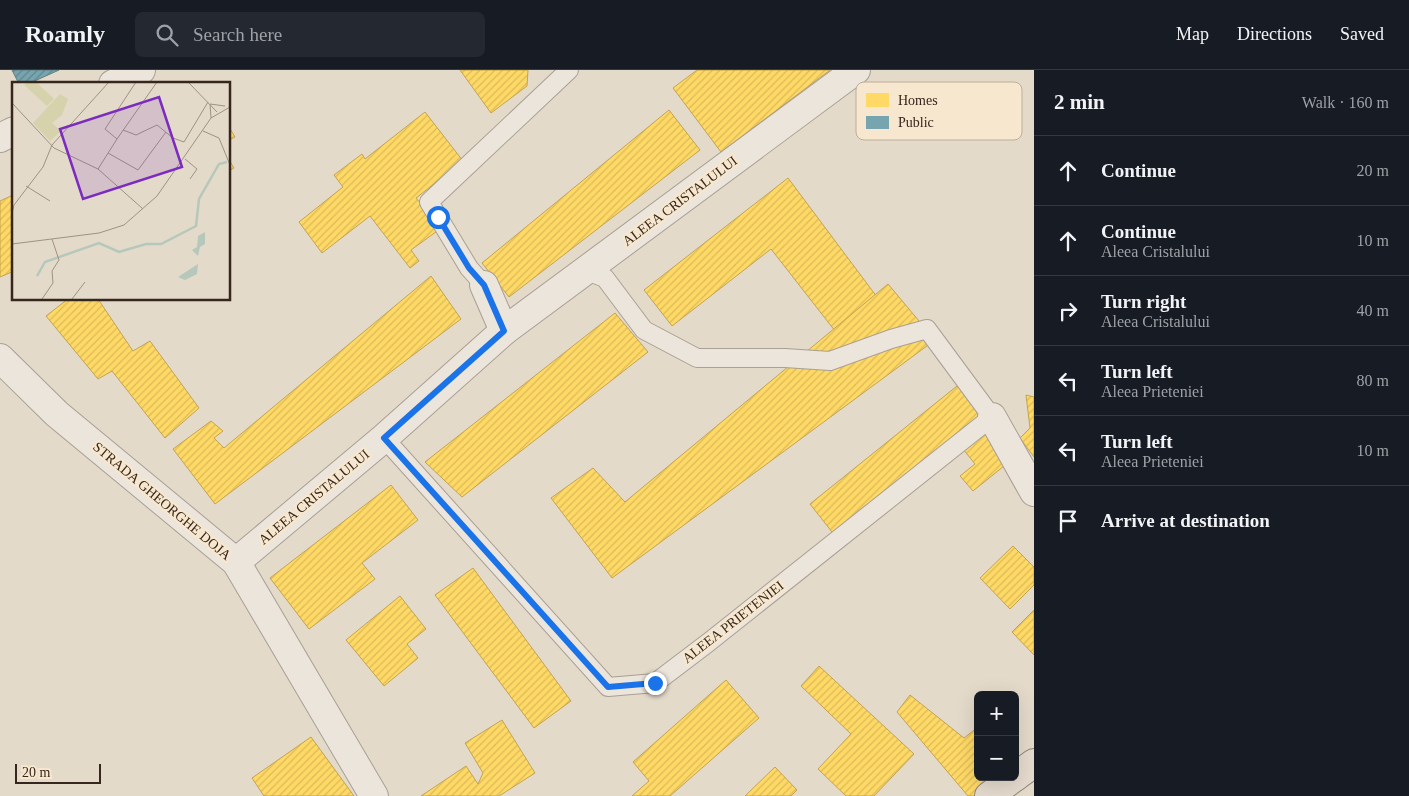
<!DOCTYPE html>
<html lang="en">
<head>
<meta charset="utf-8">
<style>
	body { margin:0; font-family:"Times New Roman",serif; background:#242831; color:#f1f3f6 }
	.controls { position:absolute; right:15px; bottom:15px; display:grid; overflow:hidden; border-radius:8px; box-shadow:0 5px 20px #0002 }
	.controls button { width:45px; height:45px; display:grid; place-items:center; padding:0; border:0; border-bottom:1px solid #363941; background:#171b24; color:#f1f3f6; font:25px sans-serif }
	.scale { position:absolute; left:15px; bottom:12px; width:86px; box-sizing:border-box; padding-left:5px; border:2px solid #37261c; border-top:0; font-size:14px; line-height:18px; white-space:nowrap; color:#37261c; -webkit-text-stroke:4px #f6e7ce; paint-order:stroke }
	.stop { position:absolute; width:15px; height:15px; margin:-11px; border:4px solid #1a73e8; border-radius:50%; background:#fff }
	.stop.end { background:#1a73e8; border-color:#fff; box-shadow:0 1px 5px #0008 }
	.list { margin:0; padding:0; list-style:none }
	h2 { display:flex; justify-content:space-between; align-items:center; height:65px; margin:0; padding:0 20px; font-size:21px }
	h2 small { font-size:16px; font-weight:400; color:#9ea1a6 }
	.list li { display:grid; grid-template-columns:32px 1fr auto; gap:15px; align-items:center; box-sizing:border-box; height:70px; padding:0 20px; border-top:1px solid #363941 }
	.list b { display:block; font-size:19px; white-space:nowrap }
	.list p { margin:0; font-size:16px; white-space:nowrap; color:#9ea1a6 }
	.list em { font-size:16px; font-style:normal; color:#9ea1a6 }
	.icon { flex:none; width:28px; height:28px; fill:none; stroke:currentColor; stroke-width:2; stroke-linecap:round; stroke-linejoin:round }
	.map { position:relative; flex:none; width:1034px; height:726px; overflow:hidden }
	header { display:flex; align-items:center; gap:30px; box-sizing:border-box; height:70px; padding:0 25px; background:#171b24; border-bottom:1px solid #363941 }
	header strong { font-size:24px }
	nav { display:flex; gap:28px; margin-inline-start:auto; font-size:18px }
	.search { width:350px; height:45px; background:#242831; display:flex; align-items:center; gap:12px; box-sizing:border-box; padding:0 18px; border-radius:8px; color:#9ea1a6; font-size:19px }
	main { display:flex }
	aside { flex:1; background:#171b24 }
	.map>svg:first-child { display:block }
	.homes { fill:url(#homes-hatch); stroke:#c3a350 }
	.public { fill:url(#public-hatch); stroke:#637f83 }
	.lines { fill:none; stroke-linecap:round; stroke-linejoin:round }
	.service-casing { stroke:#a99f94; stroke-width:20 }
	.minor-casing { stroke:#a99f94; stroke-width:30 }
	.primary-casing { stroke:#8e847a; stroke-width:30 }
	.service { stroke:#ece5dc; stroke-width:18 }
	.minor { stroke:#ece5dc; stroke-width:28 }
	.primary { stroke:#e4dacd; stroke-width:28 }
	.route { stroke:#1a73e8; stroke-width:6 }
	.labels { text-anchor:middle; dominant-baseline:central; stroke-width:5; stroke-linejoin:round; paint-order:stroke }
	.street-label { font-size:14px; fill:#37261c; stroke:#f6e7ce }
	.inset-river { fill:none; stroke:#b6c8bb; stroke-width:2.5 }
	.inset-road { fill:none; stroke:#9f9284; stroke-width:1 }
	.view { fill:#7b2cbf; fill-opacity:0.15; stroke:#7b2cbf; stroke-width:2.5 }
	.inset-edge { fill:none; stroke:#37261c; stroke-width:2.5 }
	.key { fill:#f6e7ce; stroke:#bdad99; stroke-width:1 }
	.key-label { font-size:14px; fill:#37261c }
</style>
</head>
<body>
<header>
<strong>Roamly</strong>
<div class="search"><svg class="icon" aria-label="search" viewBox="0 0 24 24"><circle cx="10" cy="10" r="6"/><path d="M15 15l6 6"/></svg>Search here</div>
<nav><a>Map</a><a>Directions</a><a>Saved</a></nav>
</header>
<main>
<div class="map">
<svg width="1034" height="726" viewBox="0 0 1034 726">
	<defs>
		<pattern id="homes-hatch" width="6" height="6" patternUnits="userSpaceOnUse" patternTransform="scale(1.25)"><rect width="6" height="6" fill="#ffd966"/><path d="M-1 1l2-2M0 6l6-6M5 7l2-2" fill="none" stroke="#dbba58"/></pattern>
		<pattern id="public-hatch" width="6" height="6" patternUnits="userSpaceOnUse" patternTransform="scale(1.25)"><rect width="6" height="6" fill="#76a5af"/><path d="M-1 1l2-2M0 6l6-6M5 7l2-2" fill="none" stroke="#62868e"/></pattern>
	</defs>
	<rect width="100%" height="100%" fill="#e4daca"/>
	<!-- homes -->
	<g class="homes">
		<polygon points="460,0 528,0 527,16 491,43"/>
		<polygon points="697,0 830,0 721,82 673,18"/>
		<polygon points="669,40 700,80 509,227 482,193"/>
		<polygon points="425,42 463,91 416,128 434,149 440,159 411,180 419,191 410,198 370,146 322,183 299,152 343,117 334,105 362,84 365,89"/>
		<polygon points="229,57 235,67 229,70"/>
		<polygon points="229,90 234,98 229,101"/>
		<polygon points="788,108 889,243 846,275 771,179 672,256 644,220"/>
		<polygon points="11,126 14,132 14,201 0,207 0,131"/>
		<polygon points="431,206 461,249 215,434 173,379 211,351 223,361 214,368 224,378"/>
		<polygon points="888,214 935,270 612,508 551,428 593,398 625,432"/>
		<polygon points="68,229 98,229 133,281 150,271 199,338 165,368 112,301 98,309 46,246"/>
		<polygon points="615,243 648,282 462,427 425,392"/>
		<polygon points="962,312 1019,384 973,421 960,406 975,394 963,379 843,476 810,434"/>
		<polygon points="1026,325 1034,327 1034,387 1020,368 1030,358"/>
		<polygon points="391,415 418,450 362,493 375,509 309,559 270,508"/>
		<polygon points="1013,476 1034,497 1034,515 1010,539 980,508"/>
		<polygon points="473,498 571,631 534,658 435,525"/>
		<polygon points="400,526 426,559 407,574 418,588 384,616 346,570"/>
		<polygon points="1034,540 1034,585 1012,562"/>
		<polygon points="819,596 914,684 874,726 846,726 818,699 851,664 801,616"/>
		<polygon points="726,610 759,648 670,726 632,726 649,711 633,692"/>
		<polygon points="910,625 964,668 978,657 978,707 1009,707 1006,726 968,726 897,642"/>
		<polygon points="502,650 535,703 499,726 421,726 466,696 478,714 483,703 465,673"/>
		<polygon points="311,667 354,726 264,726 252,708"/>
		<polygon points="775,697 797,720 791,726 745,726"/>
	</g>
	<!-- public -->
	<polygon class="public" points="12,0 59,0 28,14 19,14"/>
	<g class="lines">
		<!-- service casing -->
		<g class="service-casing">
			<g id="service">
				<polyline points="484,215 469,198 429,132 569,0"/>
				<polyline points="384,368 608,617 655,613 709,572 992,347 927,259 891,269 830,291 785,288 697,288 644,260 605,208 587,201"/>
			</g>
		</g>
		<!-- minor casing -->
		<g class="minor-casing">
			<g id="minor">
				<polyline points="113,14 141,0"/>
				<polyline points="0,68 14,61"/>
				<polyline points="504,261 856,0"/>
				<polyline points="0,288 57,344 236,492 374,726"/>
				<polyline points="992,347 1034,422"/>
				<polyline points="236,492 384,368 504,261 484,215"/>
			</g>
		</g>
		<!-- primary casing -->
		<g class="primary-casing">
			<g id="primary">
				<polyline points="1015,707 1034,693"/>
				<polyline points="989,726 1015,707"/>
			</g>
		</g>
		<!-- service -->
		<use href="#service" class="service"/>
		<!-- minor -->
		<use href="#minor" class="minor"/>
		<!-- primary -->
		<use href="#primary" class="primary"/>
	</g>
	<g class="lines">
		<!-- route -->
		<polyline class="route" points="438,147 469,198 484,215 504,261 384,368 608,617 655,613"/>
	</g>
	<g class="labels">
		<!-- street labels -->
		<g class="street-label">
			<text transform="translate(680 131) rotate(-37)">ALEEA CRISTALULUI</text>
			<text transform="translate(314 427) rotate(-40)">ALEEA CRISTALULUI</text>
			<text transform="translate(162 431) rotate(40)">STRADA GHEORGHE DOJA</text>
			<text transform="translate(733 552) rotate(-38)">ALEEA PRIETENIEI</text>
		</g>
	</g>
	<!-- overview -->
	<g transform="translate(12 12)">
		<rect width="218" height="218" fill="#e4daca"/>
		<path d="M48 12 56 17 50 33 40 41 49 49 38 59 21 41Z" fill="#d6d3ac"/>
		<path d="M16 0H24L42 17 35 24 12 3Z" fill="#d6d3ac"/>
		<path d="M193 150V162L188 165 186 174 180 168 185 165 186 154ZM186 182 185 192 173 198 166 195Z" fill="#b6c8bb"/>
		<path class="inset-river" d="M25 194 33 180 87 161 107 170 134 162H149L184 144 187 117 207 82 215 80"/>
		<path class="inset-road" d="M176 0 205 30M0 21 42 66 86 87 131 127M199 36 198 22 213 24M111 48 124 53 145 43 161 56 172 60 196 20M191 49 207 56 218 83M105 57 145 0M96 71 126 88 154 50M173 77 185 87 178 97M86 87 105 57 93 47 124 0M14 104 38 119M0 131 2 123 31 85 40 63 97 0M0 162 87 151 112 143 145 114 199 36 218 25M30 217 41 201 40 189 47 178 40 157M60 217 73 200"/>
		<path class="view" d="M147 15 170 85 71 117 48 47Z"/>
		<rect width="218" height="218" class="inset-edge"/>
	</g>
	<!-- legend -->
	<rect x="856" y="12" width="166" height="58" rx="8" class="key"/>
	<rect x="866" y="23" width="23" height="14" fill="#ffd966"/>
	<rect x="866" y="46" width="23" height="13" fill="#76a5af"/>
	<g class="key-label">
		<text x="898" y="35">Homes</text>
		<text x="898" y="57">Public</text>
	</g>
</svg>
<div class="controls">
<button>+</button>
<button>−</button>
</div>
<div class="scale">20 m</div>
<div class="stop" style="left:438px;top:147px"></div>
<div class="stop end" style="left:655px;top:613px"></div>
</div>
<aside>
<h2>2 min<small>Walk · 160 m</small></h2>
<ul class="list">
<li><svg class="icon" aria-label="ahead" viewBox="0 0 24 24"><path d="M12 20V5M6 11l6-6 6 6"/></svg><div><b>Continue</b></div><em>20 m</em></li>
<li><svg class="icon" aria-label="ahead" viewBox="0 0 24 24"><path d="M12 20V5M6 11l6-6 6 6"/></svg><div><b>Continue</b><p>Aleea Cristalului</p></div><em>10 m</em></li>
<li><svg class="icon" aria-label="right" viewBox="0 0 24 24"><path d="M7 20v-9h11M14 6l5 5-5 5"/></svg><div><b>Turn right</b><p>Aleea Cristalului</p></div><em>40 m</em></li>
<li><svg class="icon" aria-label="left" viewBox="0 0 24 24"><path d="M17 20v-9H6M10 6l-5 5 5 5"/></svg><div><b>Turn left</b><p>Aleea Prieteniei</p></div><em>80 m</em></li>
<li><svg class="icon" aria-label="left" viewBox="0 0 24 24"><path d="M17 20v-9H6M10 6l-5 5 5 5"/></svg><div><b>Turn left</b><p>Aleea Prieteniei</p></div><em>10 m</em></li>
<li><svg class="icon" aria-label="arrive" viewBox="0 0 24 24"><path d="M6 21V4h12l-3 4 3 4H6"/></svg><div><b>Arrive at destination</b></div></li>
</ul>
</aside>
</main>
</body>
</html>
